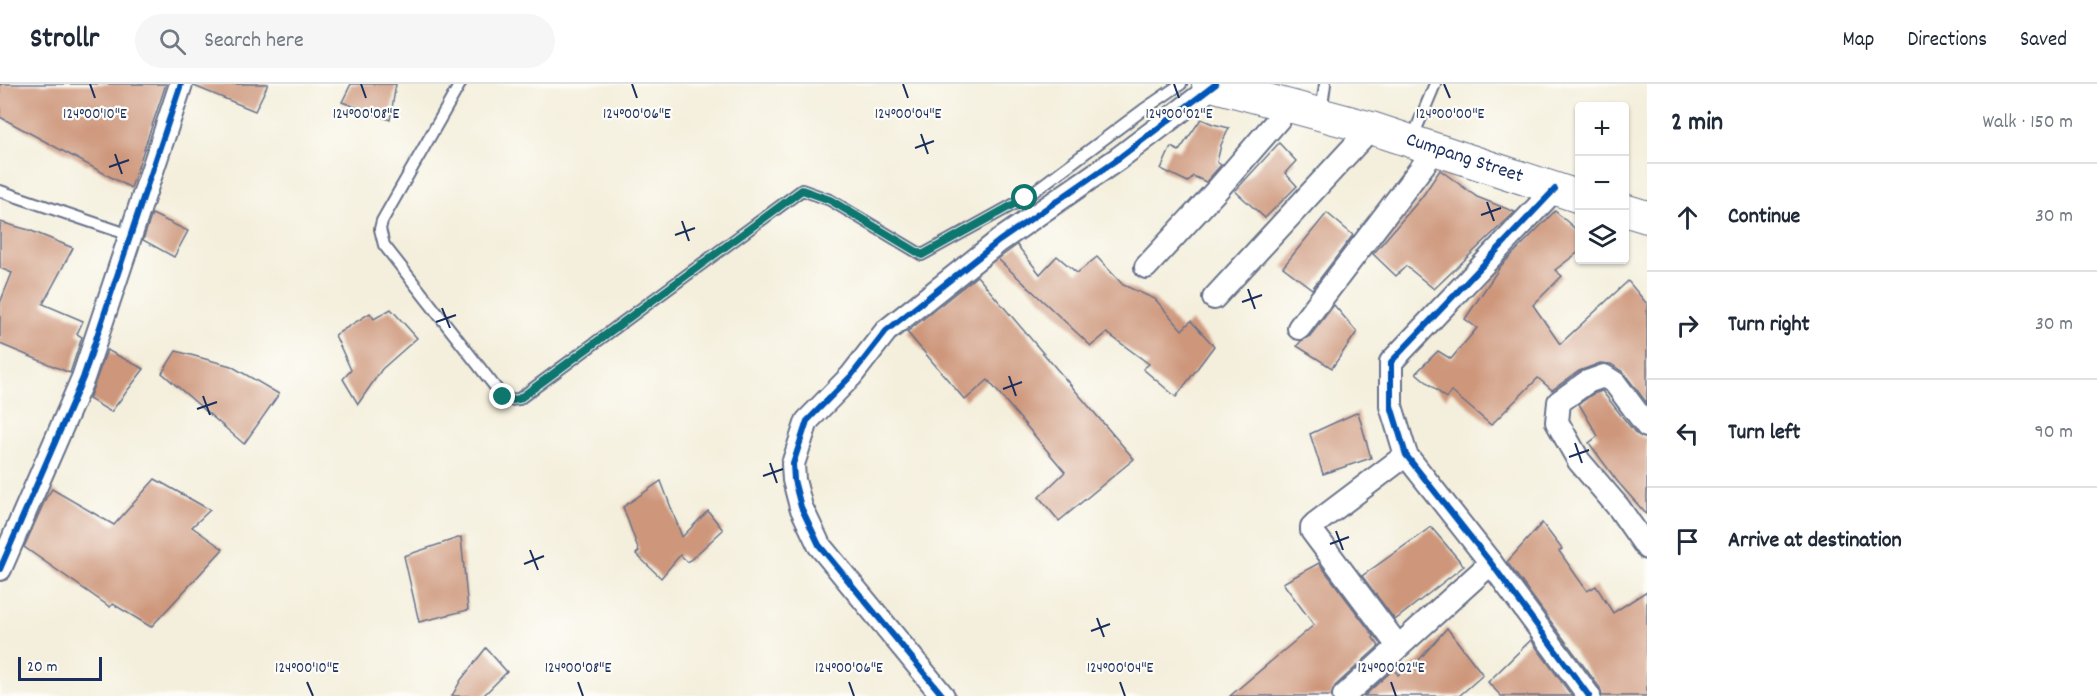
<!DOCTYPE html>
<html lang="en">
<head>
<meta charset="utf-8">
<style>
	body { margin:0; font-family:Dekko,sans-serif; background:#f6f6f7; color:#1f2937 }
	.controls { position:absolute; right:18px; top:18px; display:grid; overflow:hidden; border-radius:6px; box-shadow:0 2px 4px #0004 }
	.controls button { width:54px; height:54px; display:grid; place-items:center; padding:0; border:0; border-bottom:2px solid #e0e1e3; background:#fff; color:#1f2937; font:30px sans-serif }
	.scale { position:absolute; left:18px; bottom:15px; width:84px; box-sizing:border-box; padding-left:6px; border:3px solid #1b2f5e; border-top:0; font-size:16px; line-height:21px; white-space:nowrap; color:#1b2f5e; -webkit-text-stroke:4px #fdfcf7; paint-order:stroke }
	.stop { position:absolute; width:18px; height:18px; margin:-14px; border:4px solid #0f766e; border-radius:50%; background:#fff }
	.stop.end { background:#0f766e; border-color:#fff; box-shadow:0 2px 6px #0008 }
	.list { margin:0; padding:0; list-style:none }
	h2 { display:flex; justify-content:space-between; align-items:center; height:78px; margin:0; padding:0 24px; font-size:26px }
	h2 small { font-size:20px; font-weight:400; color:#747a83 }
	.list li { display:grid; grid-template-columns:39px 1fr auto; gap:18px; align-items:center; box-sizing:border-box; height:108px; padding:0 24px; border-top:2px solid #e0e1e3 }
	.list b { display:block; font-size:22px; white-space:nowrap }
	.list em { font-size:20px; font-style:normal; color:#747a83 }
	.icon { flex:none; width:33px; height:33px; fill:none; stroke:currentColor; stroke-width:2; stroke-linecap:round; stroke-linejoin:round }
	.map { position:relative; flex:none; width:1647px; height:612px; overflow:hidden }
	header { display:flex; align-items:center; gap:36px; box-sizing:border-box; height:84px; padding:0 30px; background:#fff; border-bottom:2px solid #e0e1e3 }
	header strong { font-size:28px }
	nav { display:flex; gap:33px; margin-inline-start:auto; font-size:21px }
	.search { width:420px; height:54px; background:#f6f6f7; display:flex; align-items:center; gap:15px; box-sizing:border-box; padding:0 21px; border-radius:33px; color:#747a83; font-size:22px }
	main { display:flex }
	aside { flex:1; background:#fff }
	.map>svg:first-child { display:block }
	.building { fill:#ce977b }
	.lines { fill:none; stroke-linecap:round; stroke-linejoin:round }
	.lane-casing { stroke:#67728a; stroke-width:14 }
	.street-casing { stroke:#67728a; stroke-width:26 }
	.secondary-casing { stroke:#67728a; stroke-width:34 }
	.lane { stroke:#fff; stroke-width:10 }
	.street { stroke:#fff; stroke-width:22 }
	.secondary { stroke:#fff; stroke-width:32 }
	.cycleway-casing { stroke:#fdfcf7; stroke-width:10 }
	.cycleway { stroke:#0057b8; stroke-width:6 }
	.route { stroke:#0f766e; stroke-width:8 }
	.ticks { fill:none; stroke:#1b2f5e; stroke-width:2 }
	.labels { text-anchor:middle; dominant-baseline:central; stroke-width:4.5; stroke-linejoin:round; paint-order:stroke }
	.street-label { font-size:20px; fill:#1b2f5e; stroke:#fdfcf7 }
	.ticks-label { font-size:15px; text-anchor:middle; fill:#1b2f5e; stroke:#fdfcf7; stroke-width:4.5; stroke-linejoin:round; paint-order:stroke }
</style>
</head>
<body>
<header>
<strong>Strollr</strong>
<div class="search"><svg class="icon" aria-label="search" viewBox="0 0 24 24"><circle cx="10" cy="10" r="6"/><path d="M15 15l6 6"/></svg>Search here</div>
<nav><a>Map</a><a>Directions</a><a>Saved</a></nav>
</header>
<main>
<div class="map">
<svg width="1647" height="612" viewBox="0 0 1647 612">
	<rect width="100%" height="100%" fill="#fdfcf7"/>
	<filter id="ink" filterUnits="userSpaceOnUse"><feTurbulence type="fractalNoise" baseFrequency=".0167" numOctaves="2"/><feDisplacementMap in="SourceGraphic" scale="12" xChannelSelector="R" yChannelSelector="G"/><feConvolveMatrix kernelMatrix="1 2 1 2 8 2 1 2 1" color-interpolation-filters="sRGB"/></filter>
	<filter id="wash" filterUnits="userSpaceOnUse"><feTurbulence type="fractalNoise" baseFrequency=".008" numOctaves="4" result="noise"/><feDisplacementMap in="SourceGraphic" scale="24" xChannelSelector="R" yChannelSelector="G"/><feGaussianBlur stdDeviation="1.35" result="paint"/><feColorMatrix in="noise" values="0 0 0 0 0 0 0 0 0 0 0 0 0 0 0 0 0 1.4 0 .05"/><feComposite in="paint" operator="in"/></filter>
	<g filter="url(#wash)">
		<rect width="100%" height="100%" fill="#f4efdc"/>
		<g id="blocks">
			<!-- building -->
			<g class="building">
				<polygon points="0,0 166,0 131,104 0,33"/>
				<polygon points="194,0 268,0 255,27 194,2"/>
				<polygon points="351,0 396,0 390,36 342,18"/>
				<polygon points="1201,35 1213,40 1229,44 1221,61 1217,78 1221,81 1206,98 1193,92 1188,98 1161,85 1171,63 1179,67"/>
				<polygon points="1279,59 1296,77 1285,89 1297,102 1265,134 1235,107"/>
				<polygon points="1440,86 1477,113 1515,128 1434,205 1406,182 1396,192 1373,170 1422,113"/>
				<polygon points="1555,127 1580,149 1580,167 1555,186 1562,192 1533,221 1560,260 1628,197 1647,220 1647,319 1623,288 1611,280 1600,279 1579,287 1552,306 1538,294 1491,341 1451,307 1446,314 1416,289 1438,267 1451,275 1477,244 1465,235 1500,183"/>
				<polygon points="1327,129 1353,151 1312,205 1283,183"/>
				<polygon points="152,130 188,147 174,173 143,156"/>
				<polygon points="0,138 29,146 73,164 43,220 83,237 77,250 82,253 70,289 0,260 0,219 12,189 0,184"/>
				<polygon points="1017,161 1040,190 1057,172 1077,189 1097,173 1123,201 1155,215 1182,246 1191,237 1214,262 1176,313 1143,285 1149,280 1107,249 1091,262 998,175"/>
				<polygon points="977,192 1134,375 1059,437 1039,413 1065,388 988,296 965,316 907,248"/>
				<polygon points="1334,221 1357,248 1332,284 1297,262 1301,257 1310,252"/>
				<polygon points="391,225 417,254 382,285 358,320 343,295 351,286 335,251 370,229 374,235"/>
				<polygon points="107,266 144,285 111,328 89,315"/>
				<polygon points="176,267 231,282 279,310 244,360 162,289"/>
				<polygon points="1602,307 1636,350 1647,355 1647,431 1617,397 1589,359 1598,352 1579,320 1593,310"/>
				<polygon points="1358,328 1371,374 1323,390 1310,350"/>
				<polygon points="155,395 210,426 192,443 223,465 151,543 113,520 110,523 24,463 46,414 52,405 114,441"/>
				<polygon points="661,397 682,453 708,427 723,446 688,478 680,471 661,494 636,470 639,467 623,423"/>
				<polygon points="1542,439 1562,465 1559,467 1587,507 1596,502 1613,529 1647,507 1647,612 1602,612 1600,604 1507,478"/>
				<polygon points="1431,443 1464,482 1395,536 1362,492"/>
				<polygon points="461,453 468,526 419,538 404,472"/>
				<polygon points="1319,479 1374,552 1373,554 1379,562 1335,602 1331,612 1230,612 1314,541 1283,499"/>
				<polygon points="1447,544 1483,591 1459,612 1364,612 1394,585 1398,591 1418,577"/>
				<polygon points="1531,556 1572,612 1501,612 1488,598"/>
				<polygon points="486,564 507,588 483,612 452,612 461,596"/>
			</g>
		</g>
	</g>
	<g filter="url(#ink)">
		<use href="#blocks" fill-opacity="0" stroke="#67728a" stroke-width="1.5"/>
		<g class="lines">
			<!-- lane casing -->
			<g class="lane-casing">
				<g id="lane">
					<polyline points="460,0 382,137 380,145 384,161 503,313 509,316 519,315 802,106 830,116 922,171 1025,114 1143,26 1181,0"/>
					<polyline points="1321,29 1325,0"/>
					<polyline points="1412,55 1435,0"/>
					<polyline points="0,107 130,151"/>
				</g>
			</g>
			<!-- street casing -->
			<g class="street-casing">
				<g id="street">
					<polyline points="1555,105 1391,278 1391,322 1406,371 1491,479 1589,612"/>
					<polyline points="1146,183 1217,106 1289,23"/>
					<polyline points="1214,214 1371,44"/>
					<polyline points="1299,244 1435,66"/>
					<polyline points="1647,342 1615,299 1604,292 1587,298 1559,318 1557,338 1579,377 1619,424 1647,464"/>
					<polyline points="0,485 83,294 181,0"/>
					<polyline points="1398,562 1312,447 1312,443 1316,439 1406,371"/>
					<polyline points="943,612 819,461 801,423 794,396 793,380 807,337 851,292 886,247 999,157 1119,74 1216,0"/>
					<polyline points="1344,612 1491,479"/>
				</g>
			</g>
			<!-- secondary casing -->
			<g class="secondary-casing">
				<g id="secondary">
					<path id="s1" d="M1208 0 1371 44 1580 113"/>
					<polyline points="1624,126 1647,133"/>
				</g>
			</g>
			<!-- lane -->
			<use href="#lane" class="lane"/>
			<!-- street -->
			<use href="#street" class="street"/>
			<!-- secondary -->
			<use href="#secondary" class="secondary"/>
			<!-- cycleway casing -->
			<g class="cycleway-casing">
				<g id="cycleway">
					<polyline points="1555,105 1391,278 1391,322 1406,371 1491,479 1589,612"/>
					<polyline points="0,485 83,294 181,0"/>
					<polyline points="943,612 819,461 801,423 794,396 793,380 807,337 851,292 886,247 999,157 1119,74 1216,0"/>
				</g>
			</g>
			<!-- cycleway -->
			<use href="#cycleway" class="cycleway"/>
		</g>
	</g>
	<g class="lines" filter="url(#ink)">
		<!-- route -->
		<polyline class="route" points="503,313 513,316 519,315 802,106 830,116 922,171 1025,114"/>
	</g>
	<!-- ticks -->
	<path class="ticks" d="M90 0 95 14M361 0 366 14M632 0 637 14M903 0 908 14M1174 0 1179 14M1444 0 1450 14M921 50 928 70M915 64 934 57M115 70 122 90M109 83 129 76M1487 118 1494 137M1481 131 1501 124M682 137 689 157M675 151 695 144M1248 205 1255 225M1242 218 1262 211M442 224 450 244M436 238 456 231M1009 292 1016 312M1003 305 1022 298M203 312 210 331M197 325 217 318M1575 359 1582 379M1569 373 1589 366M770 379 777 399M763 392 783 385M1336 447 1343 466M1330 460 1349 453M530 466 538 486M524 480 544 472M1097 534 1104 553M1091 547 1110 540M307 598 313 612M578 598 583 612M849 598 854 612M1120 598 1125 612M1391 598 1396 612"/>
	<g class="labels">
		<!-- street labels -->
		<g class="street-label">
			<text stroke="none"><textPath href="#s1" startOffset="267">Cumpang Street</textPath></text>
		</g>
	</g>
	<g class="ticks-label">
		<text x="95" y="34">124°00'10"E</text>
		<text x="366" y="34">124°00'08"E</text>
		<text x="637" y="34">124°00'06"E</text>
		<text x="908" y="34">124°00'04"E</text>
		<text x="1179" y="34">124°00'02"E</text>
		<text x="1450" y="34">124°00'00"E</text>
		<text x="307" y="588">124°00'10"E</text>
		<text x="578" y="588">124°00'08"E</text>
		<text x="849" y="588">124°00'06"E</text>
		<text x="1120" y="588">124°00'04"E</text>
		<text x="1391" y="588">124°00'02"E</text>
	</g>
</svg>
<div class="controls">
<button>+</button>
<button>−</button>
<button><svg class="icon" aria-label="layers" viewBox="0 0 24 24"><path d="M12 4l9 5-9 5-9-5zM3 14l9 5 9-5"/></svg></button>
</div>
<div class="scale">20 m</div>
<div class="stop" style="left:1025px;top:114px"></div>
<div class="stop end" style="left:503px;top:313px"></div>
</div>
<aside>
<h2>2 min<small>Walk · 150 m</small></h2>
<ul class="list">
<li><svg class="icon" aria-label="ahead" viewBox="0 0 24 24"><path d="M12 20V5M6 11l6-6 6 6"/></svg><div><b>Continue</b></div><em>30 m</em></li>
<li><svg class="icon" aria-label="right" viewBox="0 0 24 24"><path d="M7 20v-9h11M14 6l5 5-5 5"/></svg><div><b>Turn right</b></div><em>30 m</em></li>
<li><svg class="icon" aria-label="left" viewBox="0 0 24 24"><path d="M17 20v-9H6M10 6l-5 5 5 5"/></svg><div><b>Turn left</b></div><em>90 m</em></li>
<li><svg class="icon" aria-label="arrive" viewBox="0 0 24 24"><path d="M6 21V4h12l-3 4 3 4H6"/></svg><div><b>Arrive at destination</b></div></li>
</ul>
</aside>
</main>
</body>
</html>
